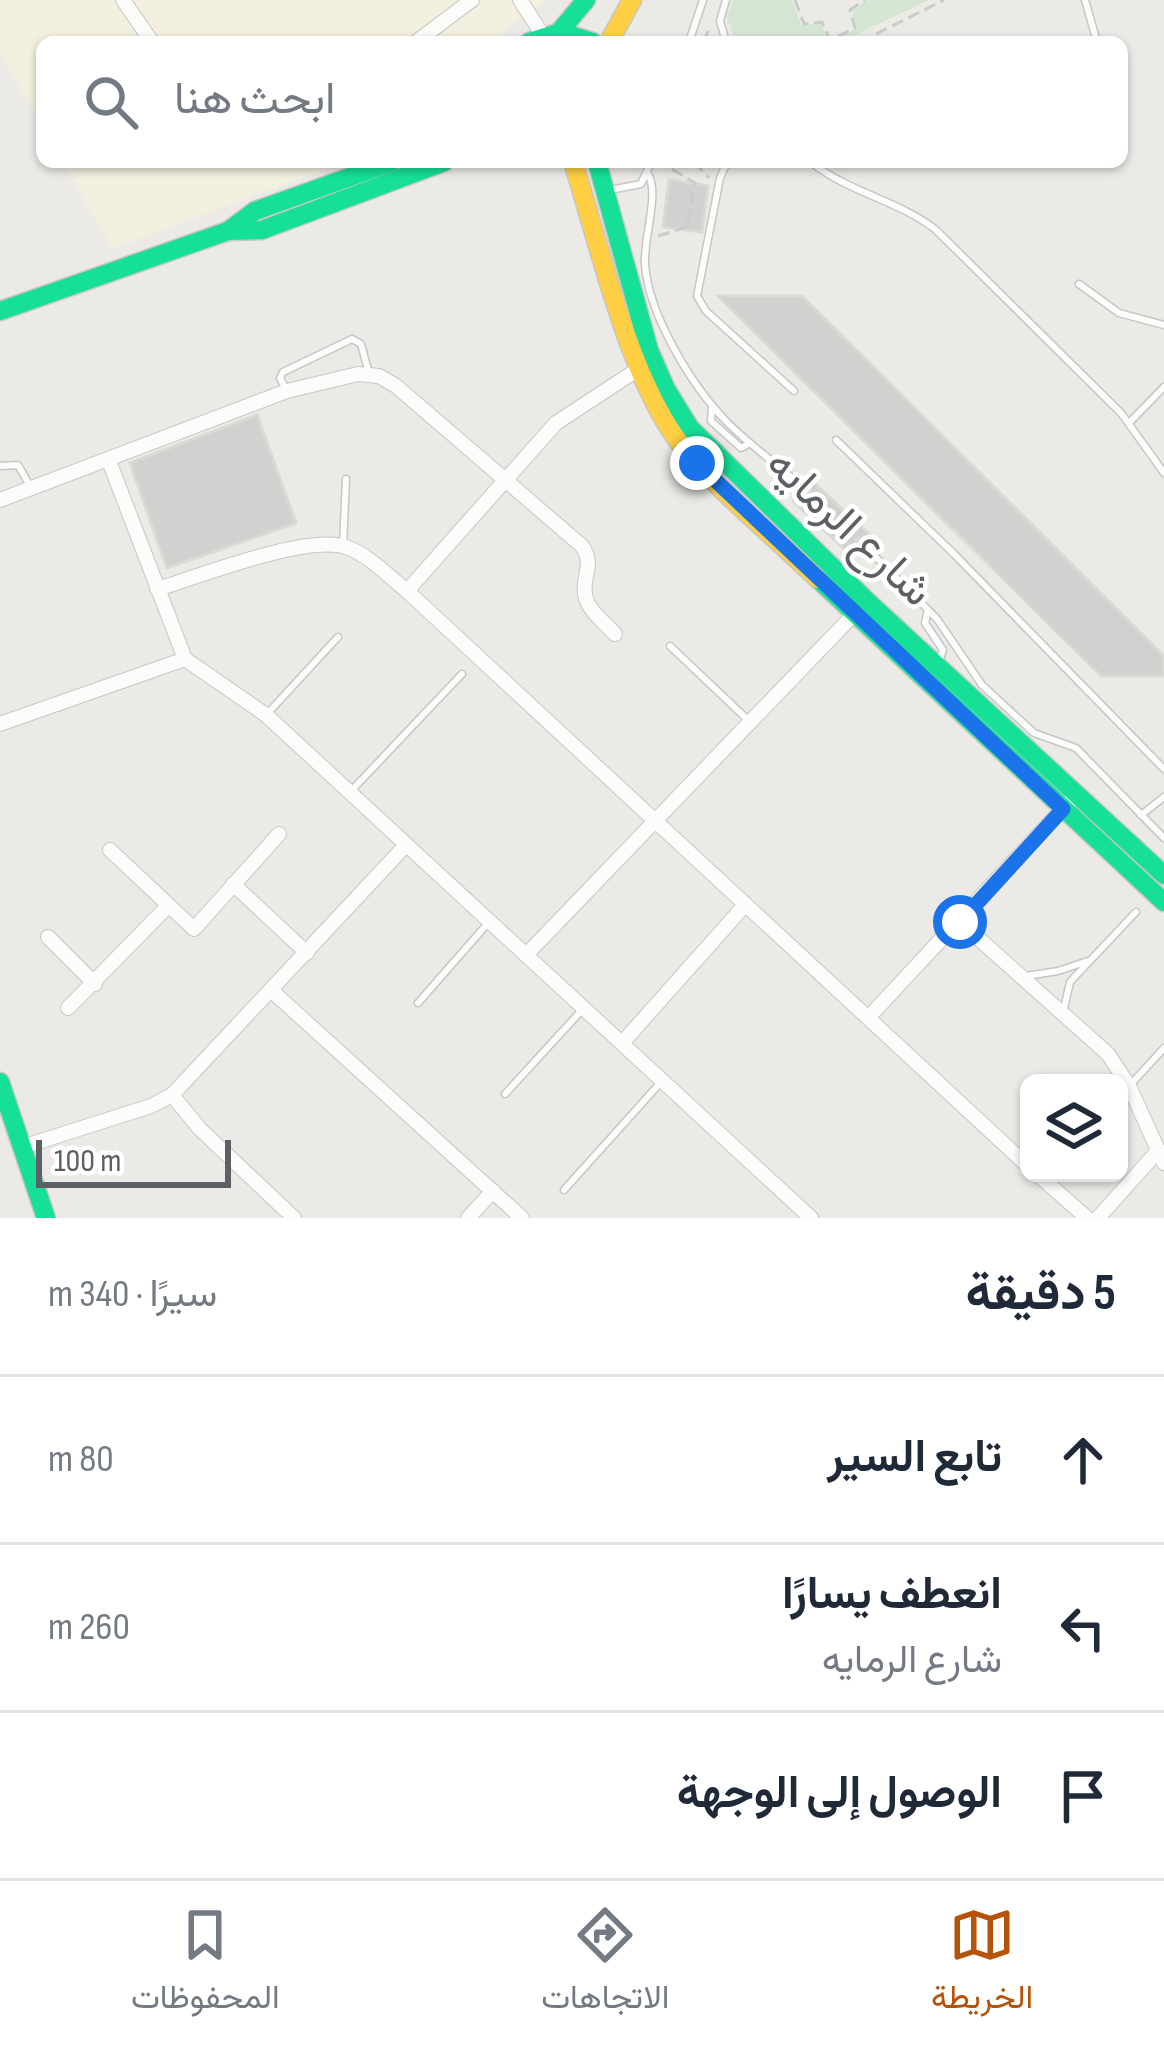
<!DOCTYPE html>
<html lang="ar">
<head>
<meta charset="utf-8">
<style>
	body { margin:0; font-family:"Sofia Sans Condensed",Vazirmatn,sans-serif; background:#f2f2f3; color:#1f2937; direction:rtl }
	.controls { position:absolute; right:36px; bottom:36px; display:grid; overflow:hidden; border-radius:18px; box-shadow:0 3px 9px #0004 }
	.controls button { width:108px; height:108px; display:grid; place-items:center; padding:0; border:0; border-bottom:3px solid #e0e1e3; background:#fff; color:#1f2937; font:60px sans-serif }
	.scale { position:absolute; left:36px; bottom:30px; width:195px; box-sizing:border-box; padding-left:12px; border:6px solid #5c5f63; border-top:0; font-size:33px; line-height:42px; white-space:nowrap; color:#5c5f63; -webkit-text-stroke:9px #fff; paint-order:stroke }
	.stop { position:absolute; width:36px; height:36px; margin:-27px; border:9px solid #1a73e8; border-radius:50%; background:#fff }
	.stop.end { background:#1a73e8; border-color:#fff; box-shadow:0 3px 12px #0008 }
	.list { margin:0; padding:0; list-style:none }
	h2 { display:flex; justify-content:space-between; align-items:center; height:156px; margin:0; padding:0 48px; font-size:51px }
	h2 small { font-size:39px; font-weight:400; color:#747a83 }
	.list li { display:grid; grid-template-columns:78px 1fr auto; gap:36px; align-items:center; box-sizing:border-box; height:168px; padding:0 48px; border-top:3px solid #e0e1e3 }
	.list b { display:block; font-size:45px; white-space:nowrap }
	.list p { margin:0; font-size:39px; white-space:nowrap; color:#747a83 }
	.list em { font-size:39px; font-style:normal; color:#747a83 }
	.icon { flex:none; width:66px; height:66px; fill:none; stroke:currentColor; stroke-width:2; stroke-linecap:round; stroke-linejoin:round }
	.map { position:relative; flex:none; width:1164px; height:1218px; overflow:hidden; direction:ltr }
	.search { position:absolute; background:#fff; box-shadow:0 3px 9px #0004; left:36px; right:36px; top:36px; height:132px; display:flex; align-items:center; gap:30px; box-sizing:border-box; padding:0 42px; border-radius:18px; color:#747a83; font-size:45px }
	.sheet { height:660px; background:#fff }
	nav { display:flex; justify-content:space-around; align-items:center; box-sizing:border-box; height:168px; border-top:3px solid #e0e1e3; background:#fff; font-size:33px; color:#747a83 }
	nav a { display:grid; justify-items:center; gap:6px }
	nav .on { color:#b45309 }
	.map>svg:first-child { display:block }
	.commercial { fill:#f3f0e0 }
	.green { fill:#d5e5d4 }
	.building { fill:#d2d1cf; stroke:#dad9d6; stroke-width:3 }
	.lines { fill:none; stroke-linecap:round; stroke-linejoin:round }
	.lane-casing { stroke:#c7c6c6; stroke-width:9 }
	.street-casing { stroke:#c7c6c6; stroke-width:16 }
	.fast-casing { stroke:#c6c6c7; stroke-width:21 }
	.slow-casing { stroke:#c6c6c7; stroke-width:21 }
	.path { stroke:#c8ccca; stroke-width:3; stroke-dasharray:12 6; stroke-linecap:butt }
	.lane { stroke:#fcfcfb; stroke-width:6 }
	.street { stroke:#fcfcfb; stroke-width:14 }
	.fast { stroke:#16e098; stroke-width:18 }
	.slow { stroke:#ffcf43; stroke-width:18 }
	.route { stroke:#1a73e8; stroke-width:15 }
	.labels { text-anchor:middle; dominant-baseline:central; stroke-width:9; stroke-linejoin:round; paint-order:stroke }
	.street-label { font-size:45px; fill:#5c5f63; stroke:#fff }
</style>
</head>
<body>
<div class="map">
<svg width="1164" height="1218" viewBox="0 0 1164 1218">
	<rect width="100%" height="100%" fill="#ebeae6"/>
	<!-- commercial -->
	<g class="commercial">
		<polygon points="0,0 548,0 506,28 497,42 42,42 42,126 0,53"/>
		<polygon points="63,162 345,162 112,249"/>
	</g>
	<!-- green -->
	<polygon class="green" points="733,0 792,0 801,25 821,23 829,42 856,29 853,11 867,0 928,0 841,42 736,42 727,18"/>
	<!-- building -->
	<g class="building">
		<polygon points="669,179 708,186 702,232 663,227"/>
		<polygon points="718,296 802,296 1164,656 1164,676 1101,676"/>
		<polygon points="257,415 296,523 167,568 130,463"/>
		<polygon points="812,481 870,535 856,539 857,548 851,555 793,501 799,494 809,495"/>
	</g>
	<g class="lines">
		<!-- lane casing -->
		<g class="lane-casing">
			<g id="lane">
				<polyline points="726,0 720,21 726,42"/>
				<polyline points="1085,0 1097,42"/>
				<polyline points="689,42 703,0"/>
				<polyline points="1122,129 1122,134"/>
				<polyline points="727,162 720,178 697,296 706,311 794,391"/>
				<path d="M811 162C849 193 898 200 936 230L1121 413 1164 473"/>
				<path d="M648 174C660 194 643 238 645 265 649 315 691 385 726 421 750 446 779 465 804 489"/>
				<polyline points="610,190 641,184 651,162"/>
				<polyline points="1079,284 1119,313 1164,325"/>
				<polyline points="287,391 280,378 283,372 352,339 361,344 369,374"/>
				<polyline points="712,406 711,421 741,448 750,443"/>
				<polyline points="1129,423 1164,387"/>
				<polyline points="836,440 954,554 1164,769"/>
				<polyline points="0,466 18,465 30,486"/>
				<polyline points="862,543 937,619 982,685 1034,733 1076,748 1164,838"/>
				<polyline points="343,546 346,479"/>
				<polyline points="928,610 925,623 943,650 938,665"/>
				<polyline points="670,646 748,720"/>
				<polyline points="268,713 338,637"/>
				<polyline points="351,791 462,674"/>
				<polyline points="1141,815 1164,797"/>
				<polyline points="1026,976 1058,971 1088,961"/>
				<polyline points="418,1003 489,922"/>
				<polyline points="1063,1013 1070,982 1136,912"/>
				<polyline points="1132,1083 1164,1048"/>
				<polyline points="505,1094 582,1010"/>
				<polyline points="564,1190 662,1081"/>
			</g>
		</g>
		<!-- street casing -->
		<g class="street-casing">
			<g id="street">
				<polyline points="123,0 152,42"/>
				<polyline points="520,0 542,34"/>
				<polyline points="416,42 472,0"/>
				<polyline points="109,461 185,659 266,715 811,1218"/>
				<path d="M0 500 287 391 358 374 379 376 396 386 582 546C595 565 582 575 585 594 587 610 605 623 615 634"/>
				<path d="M157 589C200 576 307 534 346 547 369 555 388 576 407 591L1029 1167"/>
				<polyline points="407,591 556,423 643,366"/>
				<polyline points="0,724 185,659"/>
				<polyline points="110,850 194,929 279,834"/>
				<polyline points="233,884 307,953"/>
				<polyline points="960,922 1108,1054 1129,1086 1164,1163"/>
				<polyline points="48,937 95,984"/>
				<polyline points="526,955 859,609"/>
				<polyline points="272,991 522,1218"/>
				<polyline points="68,1008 168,906"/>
				<polyline points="868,1018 1069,802"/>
				<polyline points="623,1042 745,905"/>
				<polyline points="172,1095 200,1129 294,1218"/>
				<polyline points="22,1147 151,1106 172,1095 406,845"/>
				<polyline points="1036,1173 1087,1218"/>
				<polyline points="468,1218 493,1191"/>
				<polyline points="1098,1218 1157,1152"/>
			</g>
		</g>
		<!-- fast casing -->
		<g class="fast-casing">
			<g id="fast">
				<polyline points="560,31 586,0"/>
				<polyline points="529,42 561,32 593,42"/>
				<polyline points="597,162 649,350 666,389 690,428 867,601 1164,875"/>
				<polyline points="228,231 255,211 392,162"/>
				<polyline points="0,311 228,231 262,230 444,162"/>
				<polyline points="818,579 1164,902"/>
				<polyline points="0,1082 46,1218"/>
			</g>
		</g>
		<!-- slow casing -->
		<g class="slow-casing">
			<g id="slow">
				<polyline points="609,42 632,0"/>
				<path d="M573 162C600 246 630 385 686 451 725 497 775 537 818 579"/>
			</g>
		</g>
		<!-- path -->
		<g class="path">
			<polyline points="795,0 804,24 822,22 830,40 855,28 850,10 865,0"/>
			<polyline points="704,42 710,25"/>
			<polyline points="860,42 944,0"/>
			<polyline points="694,162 709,178"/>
			<polyline points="658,236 687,227 695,183 660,162"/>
		</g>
		<!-- lane -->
		<use href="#lane" class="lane"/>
		<!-- street -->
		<use href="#street" class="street"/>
		<!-- fast -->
		<use href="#fast" class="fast"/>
		<!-- slow -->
		<use href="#slow" class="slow"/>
	</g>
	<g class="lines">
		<!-- route -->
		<polyline class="route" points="697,463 1063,809 960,922"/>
	</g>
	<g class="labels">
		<!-- street labels -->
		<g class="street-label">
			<text transform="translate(849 528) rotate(43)">شارع الرمايه</text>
		</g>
	</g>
</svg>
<div class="controls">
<button><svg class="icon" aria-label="layers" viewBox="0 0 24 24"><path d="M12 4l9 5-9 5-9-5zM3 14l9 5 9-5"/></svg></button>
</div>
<div class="scale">100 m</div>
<div class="stop" style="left:960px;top:922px"></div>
<div class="stop end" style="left:697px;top:463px"></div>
<div class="search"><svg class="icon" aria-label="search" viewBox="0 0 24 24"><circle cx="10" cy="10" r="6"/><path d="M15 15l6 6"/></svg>ابحث هنا</div>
</div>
<section class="sheet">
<h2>5 دقيقة<small>سيرًا · 340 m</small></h2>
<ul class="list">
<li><svg class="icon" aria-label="ahead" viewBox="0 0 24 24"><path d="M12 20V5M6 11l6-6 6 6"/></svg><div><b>تابع السير</b></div><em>80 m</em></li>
<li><svg class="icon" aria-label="left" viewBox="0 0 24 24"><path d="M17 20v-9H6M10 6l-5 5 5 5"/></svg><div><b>انعطف يسارًا</b><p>شارع الرمايه</p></div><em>260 m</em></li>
<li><svg class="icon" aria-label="arrive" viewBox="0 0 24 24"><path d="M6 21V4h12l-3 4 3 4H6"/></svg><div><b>الوصول إلى الوجهة</b></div></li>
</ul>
</section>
<nav>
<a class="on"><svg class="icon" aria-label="map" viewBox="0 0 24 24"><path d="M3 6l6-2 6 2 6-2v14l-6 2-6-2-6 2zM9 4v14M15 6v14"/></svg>الخريطة</a>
<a><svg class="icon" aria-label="directions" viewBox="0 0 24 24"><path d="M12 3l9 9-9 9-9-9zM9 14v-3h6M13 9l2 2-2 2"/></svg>الاتجاهات</a>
<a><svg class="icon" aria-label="saved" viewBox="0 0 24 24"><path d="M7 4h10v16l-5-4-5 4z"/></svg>المحفوظات</a>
</nav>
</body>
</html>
